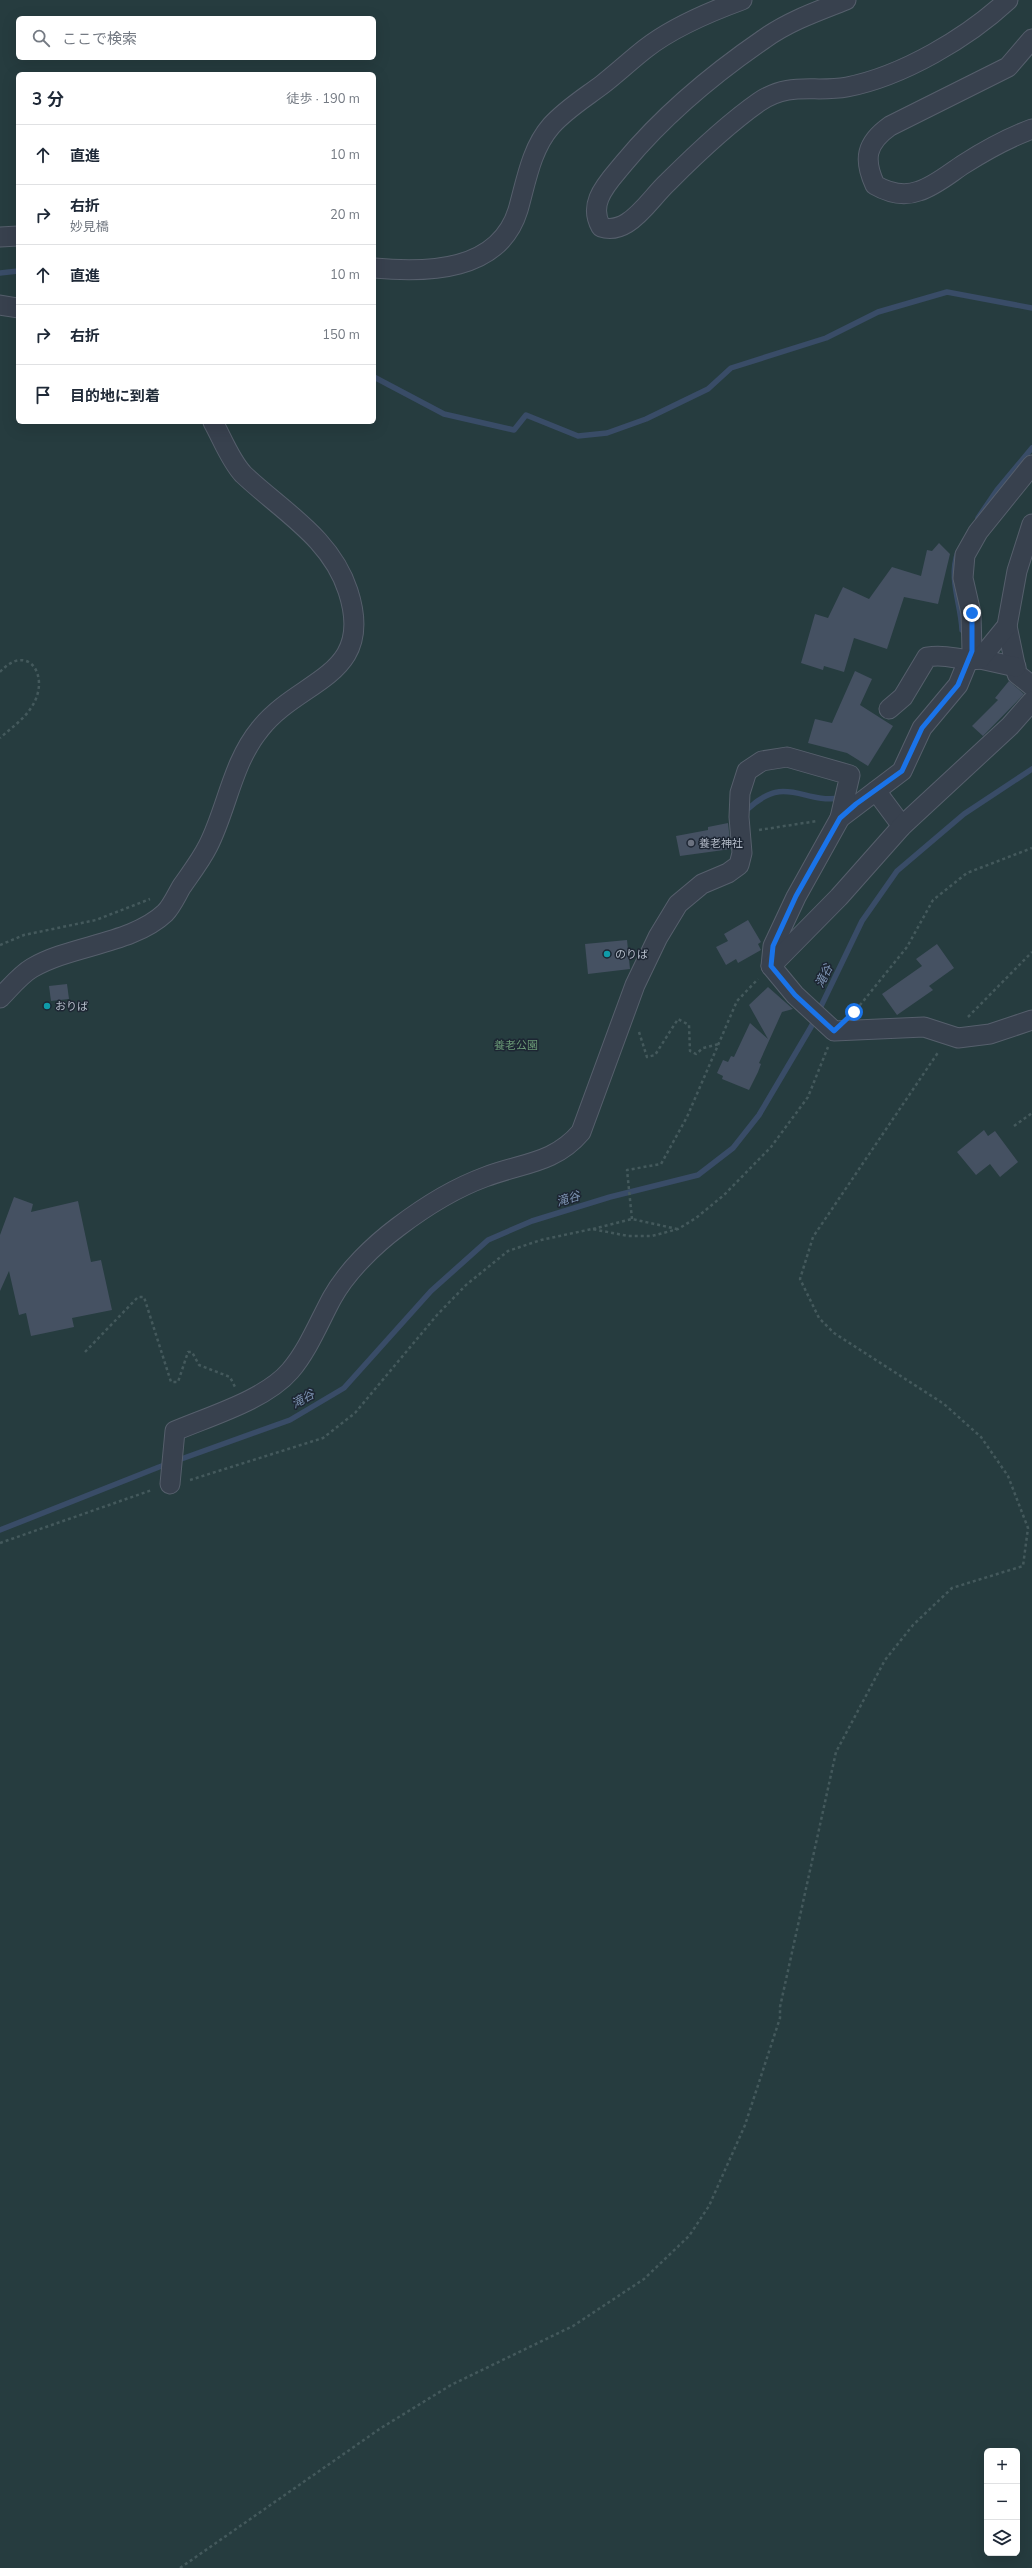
<!DOCTYPE html>
<html lang="ja">
<head>
<meta charset="utf-8">
<style>
	body { margin:0; font-family:"Nunito Sans","Noto Sans JP",sans-serif; background:#f6f6f7; color:#1f2937 }
	.controls { position:absolute; right:12px; bottom:12px; display:grid; overflow:hidden; border-radius:6px; box-shadow:0 4px 16px #0002 }
	.controls button { width:36px; height:36px; display:grid; place-items:center; padding:0; border:0; border-bottom:1px solid #e0e1e3; background:#fff; color:#1f2937; font:20px sans-serif }
	.stop { position:absolute; width:12px; height:12px; margin:-9px; border:3px solid #1a73e8; border-radius:50%; background:#fff }
	.stop.end { background:#1a73e8; border-color:#fff; box-shadow:0 1px 4px #0008 }
	.list { margin:0; padding:0; list-style:none }
	h2 { display:flex; justify-content:space-between; align-items:center; height:52px; margin:0; padding:0 16px; font-size:17px }
	h2 small { font-size:13px; font-weight:400; color:#747a83 }
	.list li { display:grid; grid-template-columns:26px 1fr auto; gap:12px; align-items:center; box-sizing:border-box; height:60px; padding:0 16px; border-top:1px solid #e0e1e3 }
	.list b { display:block; font-size:15px; white-space:nowrap }
	.list p { margin:0; font-size:13px; white-space:nowrap; color:#747a83 }
	.list em { font-size:13px; font-style:normal; color:#747a83 }
	.icon { flex:none; width:22px; height:22px; fill:none; stroke:currentColor; stroke-width:2; stroke-linecap:round; stroke-linejoin:round }
	.map { position:relative; flex:none; width:1032px; height:2568px; overflow:hidden }
	.search { position:absolute; background:#fff; box-shadow:0 4px 16px #0002; left:16px; top:16px; width:360px; height:44px; display:flex; align-items:center; gap:10px; box-sizing:border-box; padding:0 14px; border-radius:6px; color:#747a83; font-size:15px }
	.panel { position:absolute; background:#fff; box-shadow:0 4px 16px #0002; left:16px; top:72px; width:360px; height:352px; border-radius:6px }
	.map>svg:first-child { display:block }
	.green { fill:#263c3f; fill-rule:evenodd }
	.lines { fill:none; stroke-linecap:round; stroke-linejoin:round }
	.stream { stroke:#394c67; stroke-width:5.5 }
	.building { fill:#455162 }
	.minor-casing { stroke:#565f6c; stroke-width:21 }
	.path { stroke:#44595c; stroke-width:2.5; stroke-dasharray:3 3; stroke-linecap:butt }
	.minor { stroke:#38414e; stroke-width:19 }
	.route { stroke:#1a73e8; stroke-width:5 }
	.worship-dot { fill:#6b7280; stroke:#1d2633; stroke-width:1.5 }
	.culture-dot { fill:#0f9aa8; stroke:#1d2633; stroke-width:1.5 }
	.labels { text-anchor:middle; dominant-baseline:central; stroke-width:3; stroke-linejoin:round; paint-order:stroke }
	.poi-label { font-size:11px; fill:#b4bcc9; stroke:#1d2633; text-anchor:start }
	.park-label { font-size:11px; fill:#6b9a76; stroke:#1d2633 }
	.water-label { font-size:12px; font-style:italic; fill:#7c92b1; stroke:#1d2633 }
</style>
</head>
<body>
<div class="map">
<svg width="1032" height="2568" viewBox="0 0 1032 2568">
	<rect width="100%" height="100%" fill="#242f3e"/>
	<!-- green -->
	<path class="green" d="M0 0H1032V2568H0ZM18 18H374V58H18ZM18 74H374V422H18ZM987 2451H1017V2553H987Z"/>
	<g class="lines">
		<!-- stream -->
		<g class="stream">
			<polyline points="0,273 18,271"/>
			<polyline points="374,377 444,414 514,430 526,415 578,436 607,433 646,419 708,389 731,368 826,338 878,312 947,292 1032,308"/>
			<polyline points="978,518 997,490 1032,448"/>
			<path d="M958 552C948 578 961 604 962 630"/>
			<path d="M749 808C786 774 803 804 840 798"/>
			<polyline points="0,1530 159,1467 290,1420 344,1388 431,1291 488,1240 532,1221 610,1197 698,1175 733,1148 759,1115 811,1027 862,921 897,871 964,814 1032,769"/>
		</g>
	</g>
	<!-- building -->
	<g class="building">
		<polygon points="939,543 950,554 938,604 904,597 887,649 854,638 844,672 824,666 823,670 801,663 815,614 828,618 843,587 869,599 892,567 921,576 927,550 932,551"/>
		<polygon points="855,671 872,679 860,705 893,726 868,766 847,753 808,743 815,719 832,723"/>
		<polygon points="1009,681 1024,694 983,736 972,726 998,700 995,698"/>
		<polygon points="728,823 731,849 680,856 676,836 708,830 708,827"/>
		<polygon points="748,920 761,942 758,944 761,950 738,963 736,959 726,965 716,947 728,941 724,934"/>
		<polygon points="627,940 630,969 588,974 585,944"/>
		<polygon points="937,944 954,968 929,986 933,990 897,1015 882,994 922,966 916,959"/>
		<polygon points="67,984 69,999 51,1001 49,986"/>
		<polygon points="768,987 793,1009 782,1012 759,1063 761,1064 758,1072 749,1090 722,1079 723,1076 717,1073 723,1060 728,1062 731,1056 734,1057 750,1023 768,1039 749,1005"/>
		<polygon points="984,1130 988,1136 995,1131 1018,1162 1000,1177 990,1164 976,1175 957,1152"/>
		<polygon points="14,1197 33,1204 31,1212 78,1201 91,1262 101,1260 112,1310 72,1318 74,1327 31,1336 26,1313 19,1315 9,1271 0,1291 0,1235"/>
	</g>
	<g class="lines">
		<!-- minor casing -->
		<g class="minor-casing">
			<g id="minor">
				<path d="M846 0C818 11 789 21 764 39 713 74 663 116 624 163 615 174 604 185 599 198 595 208 596 218 601 227 610 230 619 228 627 223 643 213 654 195 668 182 696 154 726 125 759 102 790 81 814 93 847 87 903 76 967 38 1008 0"/>
				<path d="M1032 39 1008 67 890 126C866 143 863 159 875 185 889 193 903 197 919 191 935 186 950 173 964 164 986 150 1008 138 1032 129"/>
				<polyline points="0,237 18,236"/>
				<path d="M374 268C427 273 499 272 518 210 526 182 531 149 551 126 566 109 586 97 603 84 617 73 631 60 645 49 673 27 709 12 742 0"/>
				<polyline points="0,305 18,308"/>
				<polyline points="1032,465 978,532 965,555 963,578 971,613 972,651 958,685 922,728 902,771 840,818 796,897 773,946 771,966 795,995 834,1031 924,1027 958,1038 990,1034 1032,1020"/>
				<polyline points="1007,626 1017,674 1032,686"/>
				<polyline points="980,659 1016,667"/>
				<path d="M889 709 903 697 927 657C950 653 959 662 980 659L1007 626 1017 571 1032 524"/>
				<polyline points="876,791 902,826"/>
				<polyline points="771,966 839,897 902,826 1010,726 1032,701"/>
				<path d="M0 998C10 988 20 975 32 968 71 945 132 944 165 913 172 906 177 894 182 886 191 873 201 860 208 846 227 809 232 763 260 729 300 678 376 677 348 591 331 538 282 511 243 474 230 460 222 438 213 422"/>
				<path d="M170 1484 175 1431C210 1416 265 1400 290 1371 308 1350 319 1322 332 1298 347 1271 374 1245 398 1227 423 1208 455 1188 485 1177 521 1163 554 1164 581 1132L635 985 658 937 678 904 702 884 728 873 739 865 742 853 739 817 740 793 747 771 762 761 787 757 850 775 840 818"/>
			</g>
		</g>
		<!-- path -->
		<g class="path">
			<path d="M0 672C28 641 52 677 31 708 23 720 11 728 0 738"/>
			<polyline points="759,830 817,821"/>
			<polyline points="0,945 24,935 96,920 150,899"/>
			<polyline points="856,1010 907,947 933,900 967,873 1032,848"/>
			<polyline points="968,1017 1032,952"/>
			<polyline points="639,1032 647,1057 655,1055 678,1019 689,1025 690,1051 696,1054 703,1048 719,1044"/>
			<polyline points="1014,1126 1032,1113"/>
			<polyline points="632,1219 627,1170 661,1164 687,1117 737,1001 758,979"/>
			<polyline points="593,1229 632,1219 677,1229"/>
			<polyline points="85,1352 138,1297 144,1297 171,1382 178,1382 188,1352 192,1352 199,1365 230,1377 235,1387"/>
			<polyline points="190,1480 323,1438 355,1413 437,1315 466,1285 508,1251 541,1240 592,1229 628,1236 652,1236 678,1229 696,1218 724,1195 771,1147 808,1097 828,1047"/>
			<polyline points="0,1543 152,1490"/>
			<polyline points="180,2568 381,2428 451,2385 573,2326 644,2279 689,2236 709,2206 745,2125 780,2018 780,2007 836,1752 885,1660 913,1625 952,1588 1023,1566 1028,1528 1008,1476 981,1437 944,1404 834,1333 819,1318 800,1279 813,1237 939,1051"/>
		</g>
		<!-- minor -->
		<use href="#minor" class="minor"/>
	</g>
	<g class="lines">
		<!-- route -->
		<polyline class="route" points="854,1012 834,1031 795,995 771,966 773,946 796,896 840,818 856,804 902,771 922,728 958,685 972,651 972,613"/>
	</g>
	<!-- markers -->
	<circle class="worship-dot" cx="691" cy="843" r="4"/>
	<g class="culture-dot">
		<circle cx="607" cy="954" r="4"/>
		<circle cx="47" cy="1006" r="4"/>
	</g>
	<g class="labels">
		<!-- poi labels -->
		<g class="poi-label">
			<text x="699" y="843">養老神社</text>
			<text x="615" y="954">のりば</text>
			<text x="55" y="1006">おりば</text>
		</g>
		<!-- park labels -->
		<g class="park-label">
			<text x="516" y="1045">養老公園</text>
		</g>
		<!-- water labels -->
		<g class="water-label">
			<text transform="translate(824 976) rotate(-64)">滝谷</text>
			<text transform="translate(568 1199) rotate(-17)">滝谷</text>
			<text transform="translate(303 1399) rotate(-30)">滝谷</text>
		</g>
	</g>
</svg>
<div class="controls">
<button>+</button>
<button>−</button>
<button><svg class="icon" aria-label="layers" viewBox="0 0 24 24"><path d="M12 4l9 5-9 5-9-5zM3 14l9 5 9-5"/></svg></button>
</div>
<div class="stop" style="left:854px;top:1012px"></div>
<div class="stop end" style="left:972px;top:613px"></div>
<div class="search"><svg class="icon" aria-label="search" viewBox="0 0 24 24"><circle cx="10" cy="10" r="6"/><path d="M15 15l6 6"/></svg>ここで検索</div>
<section class="panel">
<h2>3 分<small>徒歩 · 190 m</small></h2>
<ul class="list">
<li><svg class="icon" aria-label="ahead" viewBox="0 0 24 24"><path d="M12 20V5M6 11l6-6 6 6"/></svg><div><b>直進</b></div><em>10 m</em></li>
<li><svg class="icon" aria-label="right" viewBox="0 0 24 24"><path d="M7 20v-9h11M14 6l5 5-5 5"/></svg><div><b>右折</b><p>妙見橋</p></div><em>20 m</em></li>
<li><svg class="icon" aria-label="ahead" viewBox="0 0 24 24"><path d="M12 20V5M6 11l6-6 6 6"/></svg><div><b>直進</b></div><em>10 m</em></li>
<li><svg class="icon" aria-label="right" viewBox="0 0 24 24"><path d="M7 20v-9h11M14 6l5 5-5 5"/></svg><div><b>右折</b></div><em>150 m</em></li>
<li><svg class="icon" aria-label="arrive" viewBox="0 0 24 24"><path d="M6 21V4h12l-3 4 3 4H6"/></svg><div><b>目的地に到着</b></div></li>
</ul>
</section>
</div>
</body>
</html>
